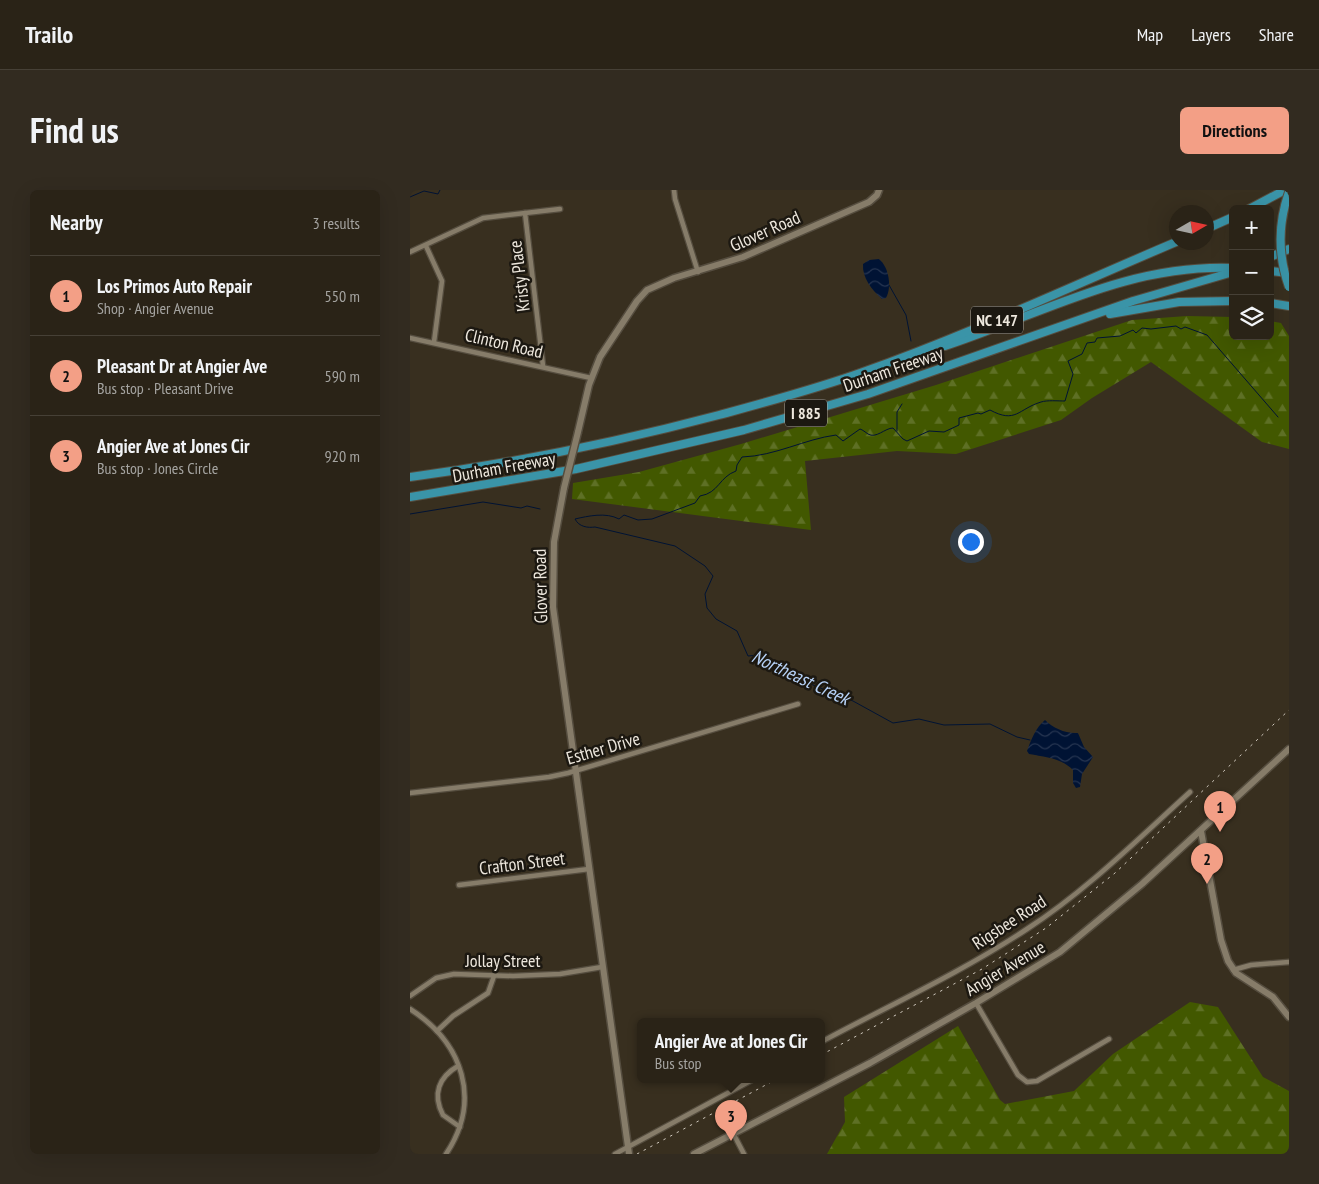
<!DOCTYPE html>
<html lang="en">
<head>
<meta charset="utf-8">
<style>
	body { margin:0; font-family:"PT Sans Narrow",sans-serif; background:#322b20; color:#f1f3f6 }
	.controls { position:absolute; right:15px; top:15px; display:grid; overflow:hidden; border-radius:8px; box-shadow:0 5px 20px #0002 }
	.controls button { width:45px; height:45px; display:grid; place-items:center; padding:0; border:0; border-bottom:1px solid #464036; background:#2a2317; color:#f1f3f6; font:25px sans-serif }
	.compass { position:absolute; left:759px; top:15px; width:45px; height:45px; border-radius:50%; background:#2a2317; box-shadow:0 5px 20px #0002; rotate:81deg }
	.you { position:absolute; left:560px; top:351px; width:18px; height:18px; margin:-12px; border:4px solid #fff; border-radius:50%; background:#1a73e8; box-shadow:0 0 0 8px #1a73e833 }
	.badge { display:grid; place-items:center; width:32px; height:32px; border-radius:50%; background:#f39f86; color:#111; font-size:16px; font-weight:700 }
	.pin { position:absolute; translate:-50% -41px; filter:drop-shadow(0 1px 2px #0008) }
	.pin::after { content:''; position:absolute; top:26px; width:18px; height:15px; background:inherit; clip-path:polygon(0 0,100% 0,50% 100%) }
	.popup { position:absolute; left:227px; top:828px; width:188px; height:65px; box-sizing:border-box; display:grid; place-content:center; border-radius:8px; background:#2a2317; filter:drop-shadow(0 1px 4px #0005); font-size:16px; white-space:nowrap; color:#a5a4a1 }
	.popup b { font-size:19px; color:#f1f3f6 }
	.popup::after { content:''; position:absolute; left:50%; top:100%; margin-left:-10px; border:10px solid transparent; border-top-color:#2a2317 }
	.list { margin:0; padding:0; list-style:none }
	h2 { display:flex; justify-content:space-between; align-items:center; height:65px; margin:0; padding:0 20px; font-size:21px }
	h2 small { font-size:16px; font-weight:400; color:#a5a4a1 }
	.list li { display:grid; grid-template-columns:32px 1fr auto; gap:15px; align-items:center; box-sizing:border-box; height:80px; padding:0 20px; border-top:1px solid #464036 }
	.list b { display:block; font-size:19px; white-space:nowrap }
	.list p { margin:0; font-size:16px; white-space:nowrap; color:#a5a4a1 }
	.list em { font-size:16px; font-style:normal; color:#a5a4a1 }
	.icon { flex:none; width:28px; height:28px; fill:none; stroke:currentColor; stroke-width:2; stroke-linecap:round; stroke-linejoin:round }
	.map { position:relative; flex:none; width:879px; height:964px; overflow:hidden; border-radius:8px }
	header { display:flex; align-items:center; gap:30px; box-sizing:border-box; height:70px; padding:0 25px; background:#2a2317; border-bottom:1px solid #464036 }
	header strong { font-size:24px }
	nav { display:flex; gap:28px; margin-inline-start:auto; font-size:18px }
	.intro { display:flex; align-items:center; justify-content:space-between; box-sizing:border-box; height:120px; padding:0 30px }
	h1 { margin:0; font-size:35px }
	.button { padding:12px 22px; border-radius:8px; background:#f39f86; color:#111; font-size:18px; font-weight:700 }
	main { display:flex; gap:30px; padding:0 30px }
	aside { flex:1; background:#2a2317; border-radius:8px; box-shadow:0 5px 20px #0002 }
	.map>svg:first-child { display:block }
	.forest { fill:url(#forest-firs) }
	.water { fill:url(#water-waves) }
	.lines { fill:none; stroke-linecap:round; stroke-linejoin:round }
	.stream { stroke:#001334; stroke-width:1 }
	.street-casing { stroke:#554d3f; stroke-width:7 }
	.secondary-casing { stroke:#554d3f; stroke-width:9 }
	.highway-casing { stroke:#554d3f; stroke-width:10 }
	.street { stroke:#867c69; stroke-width:4.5 }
	.secondary { stroke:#867c69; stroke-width:6 }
	.highway { stroke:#3a94a8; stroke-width:8 }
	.rail { stroke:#d0c9be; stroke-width:1; stroke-dasharray:2.5 5; stroke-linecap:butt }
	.secondary-bridge-casing { stroke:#554d3f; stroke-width:9; stroke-linecap:butt }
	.highway-bridge-casing { stroke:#554d3f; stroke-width:10; stroke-linecap:butt }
	.secondary-bridge { stroke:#867c69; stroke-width:6 }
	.highway-bridge { stroke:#3a94a8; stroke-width:8 }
	.labels { text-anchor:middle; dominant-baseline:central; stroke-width:5; stroke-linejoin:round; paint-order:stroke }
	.shield { fill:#1c1811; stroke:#aea9a0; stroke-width:1 }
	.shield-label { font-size:16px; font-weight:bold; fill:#ede7dd }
	.street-label { font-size:18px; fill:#ede7dd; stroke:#1c1811 }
	.water-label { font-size:19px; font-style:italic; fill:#b6d1f6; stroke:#1c1811 }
</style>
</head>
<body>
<header>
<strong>Trailo</strong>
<nav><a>Map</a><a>Layers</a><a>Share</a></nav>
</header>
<div class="intro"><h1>Find us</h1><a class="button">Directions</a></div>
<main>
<aside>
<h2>Nearby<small>3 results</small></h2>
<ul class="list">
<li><span class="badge">1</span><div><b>Los Primos Auto Repair</b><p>Shop · Angier Avenue</p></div><em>550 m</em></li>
<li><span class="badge">2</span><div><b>Pleasant Dr at Angier Ave</b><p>Bus stop · Pleasant Drive</p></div><em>590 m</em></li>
<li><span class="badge">3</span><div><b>Angier Ave at Jones Cir</b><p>Bus stop · Jones Circle</p></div><em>920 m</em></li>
</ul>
</aside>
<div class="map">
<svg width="879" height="964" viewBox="0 0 879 964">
	<defs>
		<pattern id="forest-firs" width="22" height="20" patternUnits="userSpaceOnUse" patternTransform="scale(1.25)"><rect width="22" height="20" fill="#425800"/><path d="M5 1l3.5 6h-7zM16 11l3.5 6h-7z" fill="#5e7025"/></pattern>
		<pattern id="water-waves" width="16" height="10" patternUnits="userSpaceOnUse" patternTransform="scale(1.25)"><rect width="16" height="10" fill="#001334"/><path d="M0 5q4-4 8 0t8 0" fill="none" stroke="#263551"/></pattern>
	</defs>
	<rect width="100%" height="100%" fill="#382f1f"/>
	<!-- forest -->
	<g class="forest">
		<polygon points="777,126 823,127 823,146 860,146 860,131 871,133 879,146 879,259 852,252 741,172 682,208 651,230 546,264 487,261 395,271 401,340 162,309 163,293 229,282 331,254 526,195 722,130"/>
		<polygon points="780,812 808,817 853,887 879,901 879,964 417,964 435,932 434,907 548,836 590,910 595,914 664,901 703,864"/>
	</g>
	<!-- water -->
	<g class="water">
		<path d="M469 69C479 77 482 97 476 108L472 109C462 100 452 88 453 74L459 70Z"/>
		<path d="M635 530C643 538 656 544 668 543L674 557 683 567 672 584 670 597 666 598 663 593V580C651 568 635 567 619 564L617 561C621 550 626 537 635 530Z"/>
	</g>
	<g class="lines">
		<!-- stream -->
		<g class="stream">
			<polyline points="0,7 14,1 28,4 30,0"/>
			<polyline points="479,95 496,125 501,151"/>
			<polyline points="487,241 487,222 492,214"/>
			<polyline points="0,324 73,312 111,318 117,316 130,319"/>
			<path d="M620 550 607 547 580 534 534 535 509 529 483 533 443 511 378 485 367 474 357 472 350 465 338 466 327 441 306 429 297 418 295 404 303 386 295 376 265 356 185 337C178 338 169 337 165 329 178 326 196 322 209 329L214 325 228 330 242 329 285 313 290 306C309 303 309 287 326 281L327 275 332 267C365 266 395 249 426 245L433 251 450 239C453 240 455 242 458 244 466 249 475 238 483 238L493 249 497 251 519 241 534 242 549 235V228L568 223 571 224 580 220C606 234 608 219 631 212 637 210 648 211 655 211L663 184 658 171 672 164 677 153 685 152 687 148 710 146 723 140 726 143 732 138 741 139 766 136 771 139 775 137 797 145 868 227"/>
		</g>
		<!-- street casing -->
		<g class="street-casing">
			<g id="street">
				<polyline points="264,0 265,9 288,82"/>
				<polyline points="115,23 133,176"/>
				<polyline points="16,56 32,91 24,152"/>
				<polyline points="0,62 73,28 150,19"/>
				<polyline points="0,148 181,188"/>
				<polyline points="0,603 139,587 158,583 388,514"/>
				<polyline points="49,695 179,679"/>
				<polyline points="823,780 841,775 879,772"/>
				<polyline points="0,806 26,788 44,784 103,786 150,784 192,777"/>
				<polyline points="566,813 608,885 617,892 627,891 699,849"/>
				<path d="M0 819C53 853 72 910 36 964"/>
				<polyline points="27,841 43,826 78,803 84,786"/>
				<path d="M411 852C480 815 552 782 617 739 676 701 728 649 780 602"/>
				<path d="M48 876C29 887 22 904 33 925L50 937"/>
				<polyline points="323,943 334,964"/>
				<polyline points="205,964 342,890"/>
			</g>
		</g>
		<!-- secondary casing -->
		<g class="secondary-casing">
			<g id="secondary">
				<polyline points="168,242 179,195 190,167 227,111 237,100 264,88 333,67 459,12 467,5 469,0"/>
				<polyline points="154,298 144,352 143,417 219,964"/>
				<polyline points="791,641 811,750 818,771 826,783 863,807 879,827"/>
				<polyline points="284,964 460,873 566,813 650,762 732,694 879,559"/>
			</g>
		</g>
		<!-- highway casing -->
		<g class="highway-casing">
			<g id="highway">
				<polyline points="839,19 875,0"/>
				<polyline points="796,39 823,27"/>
				<polyline points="860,67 879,59"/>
				<polyline points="860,81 879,83"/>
				<polyline points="860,113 879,116"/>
				<polyline points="700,124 769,112 823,111"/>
				<path d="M535 156C632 124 717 74 823 78"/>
				<path d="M0 287C105 273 207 252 309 225 357 212 406 199 453 182 560 144 662 96 766 52"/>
				<polyline points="0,307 166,279 334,240 458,204 723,111 823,82"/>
			</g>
		</g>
		<!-- street -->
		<use href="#street" class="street"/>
		<!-- secondary -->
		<use href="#secondary" class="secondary"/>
		<!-- highway -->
		<use href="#highway" class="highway"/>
		<!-- rail -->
		<g class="rail">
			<polyline points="411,865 572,779 636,738 705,683 879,520"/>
			<polyline points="227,964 365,890"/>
		</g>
		<!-- secondary-bridge casing -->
		<g class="secondary-bridge-casing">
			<polyline id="secondary-bridge" points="154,298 168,242"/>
		</g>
		<!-- highway-bridge casing -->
		<g class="highway-bridge-casing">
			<path id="highway-bridge" d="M879 2C868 33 868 66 879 97"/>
		</g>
		<!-- secondary-bridge -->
		<use href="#secondary-bridge" class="secondary-bridge"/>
		<!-- highway-bridge -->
		<use href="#highway-bridge" class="highway-bridge"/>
	</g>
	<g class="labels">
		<!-- shield labels -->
		<g class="shield">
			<rect x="561" y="116.5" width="52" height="27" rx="4"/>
			<rect x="375" y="209.5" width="42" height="27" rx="4"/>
		</g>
		<g class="shield-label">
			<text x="587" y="130">NC 147</text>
			<text x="396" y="223">I 885</text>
		</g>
		<!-- street labels -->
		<g class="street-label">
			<text transform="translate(355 41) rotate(-24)">Glover Road</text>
			<text transform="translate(109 86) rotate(-97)">Kristy Place</text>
			<text transform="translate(94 153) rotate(13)">Clinton Road</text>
			<text transform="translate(483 179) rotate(-19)">Durham Freeway</text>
			<text transform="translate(94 277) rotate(-10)">Durham Freeway</text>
			<text transform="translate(130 396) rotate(-91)">Glover Road</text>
			<text transform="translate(193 558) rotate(-16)">Esther Drive</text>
			<text transform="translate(112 673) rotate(-7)">Crafton Street</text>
			<text transform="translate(599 732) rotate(-33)">Rigsbee Road</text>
			<text x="93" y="770">Jollay Street</text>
			<text transform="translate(595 778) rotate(-31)">Angier Avenue</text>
		</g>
		<!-- water labels -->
		<g class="water-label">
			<text transform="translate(391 487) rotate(25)">Northeast Creek</text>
		</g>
	</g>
</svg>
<div class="controls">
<button>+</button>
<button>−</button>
<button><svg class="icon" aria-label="layers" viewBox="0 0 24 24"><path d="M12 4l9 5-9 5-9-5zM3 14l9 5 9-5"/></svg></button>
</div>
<svg class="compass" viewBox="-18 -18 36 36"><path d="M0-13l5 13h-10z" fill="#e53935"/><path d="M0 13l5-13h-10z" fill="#a5a4a1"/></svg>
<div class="you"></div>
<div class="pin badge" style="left:810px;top:642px">1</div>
<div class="pin badge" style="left:797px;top:694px">2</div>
<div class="pin badge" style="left:321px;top:951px">3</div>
<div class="popup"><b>Angier Ave at Jones Cir</b>Bus stop</div>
</div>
</main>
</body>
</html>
